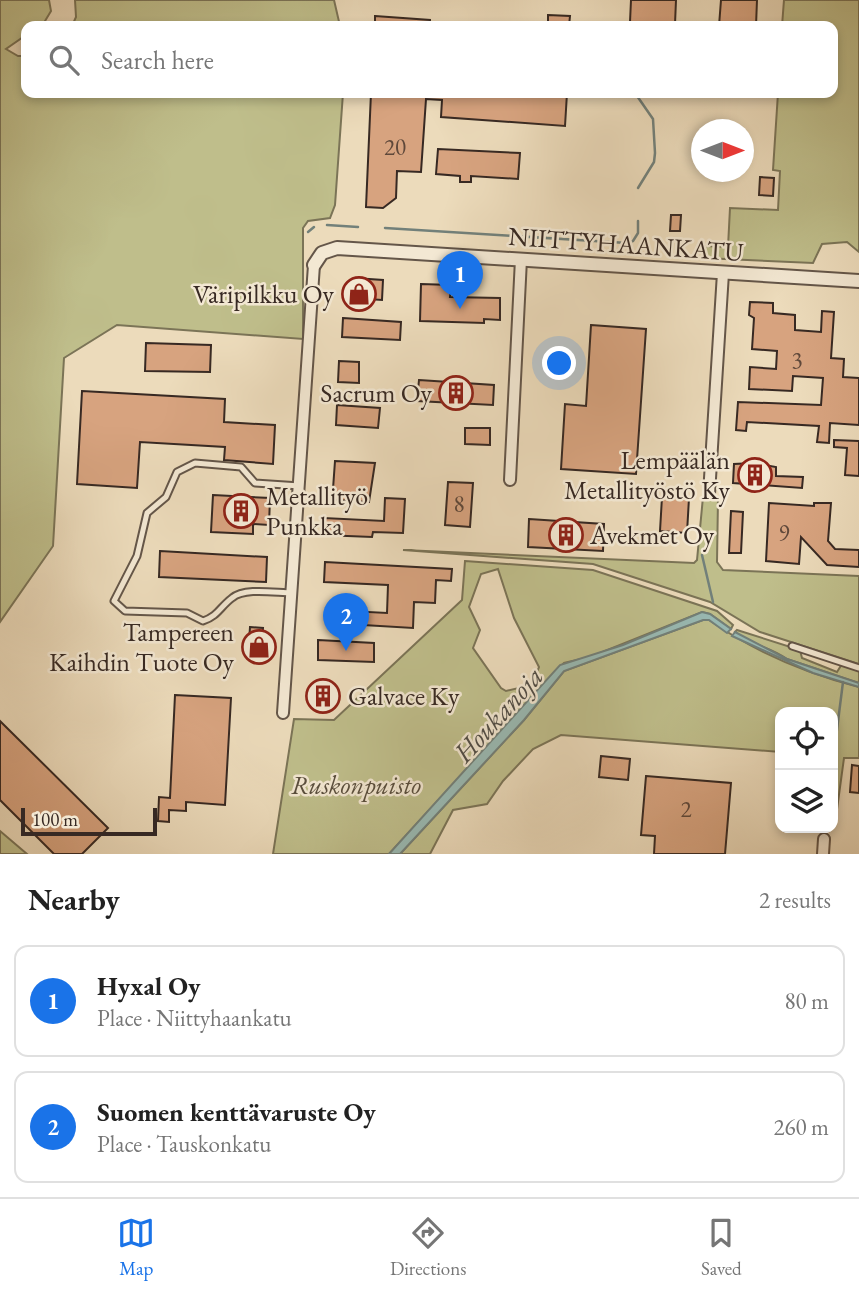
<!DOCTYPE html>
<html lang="en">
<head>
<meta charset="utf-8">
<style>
	body { margin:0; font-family:"EB Garamond",serif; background:#f2f2f2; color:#222 }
	.controls { position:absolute; right:21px; bottom:21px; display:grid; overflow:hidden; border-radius:14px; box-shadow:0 4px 10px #0003 }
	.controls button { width:63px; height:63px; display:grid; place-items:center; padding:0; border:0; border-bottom:2px solid #e0e0e0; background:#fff; color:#222; font:35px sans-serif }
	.compass { position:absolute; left:691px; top:119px; width:63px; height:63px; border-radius:50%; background:#fff; box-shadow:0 4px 10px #0003; rotate:90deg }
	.scale { position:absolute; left:21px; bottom:18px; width:136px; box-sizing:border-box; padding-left:7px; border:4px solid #372923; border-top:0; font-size:19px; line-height:24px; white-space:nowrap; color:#372923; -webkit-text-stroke:5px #f3e8d3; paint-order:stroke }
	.you { position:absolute; left:560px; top:364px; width:24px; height:24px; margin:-18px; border:5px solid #fff; border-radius:50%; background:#1a73e8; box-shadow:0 0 0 10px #1a73e833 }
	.badge { display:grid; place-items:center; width:46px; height:46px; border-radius:50%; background:#1a73e8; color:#fff; font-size:23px; font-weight:700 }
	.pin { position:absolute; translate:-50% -58px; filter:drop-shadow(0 2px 4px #0008) }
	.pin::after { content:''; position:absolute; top:37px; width:24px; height:21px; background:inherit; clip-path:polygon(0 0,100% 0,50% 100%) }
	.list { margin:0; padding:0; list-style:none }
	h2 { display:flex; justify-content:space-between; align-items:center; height:91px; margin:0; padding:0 28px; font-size:30px }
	h2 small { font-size:23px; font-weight:400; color:#767676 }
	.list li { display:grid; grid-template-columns:46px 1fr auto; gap:21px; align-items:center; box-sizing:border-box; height:112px; margin:0 14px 14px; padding:0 14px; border:2px solid #e0e0e0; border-radius:14px }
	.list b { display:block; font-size:26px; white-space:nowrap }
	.list p { margin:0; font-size:23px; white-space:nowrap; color:#767676 }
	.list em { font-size:23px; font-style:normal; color:#767676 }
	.icon { flex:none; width:38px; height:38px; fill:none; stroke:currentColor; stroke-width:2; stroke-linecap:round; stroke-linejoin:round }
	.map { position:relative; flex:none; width:859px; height:854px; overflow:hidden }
	.search { position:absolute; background:#fff; box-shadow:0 4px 10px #0003; left:21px; right:21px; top:21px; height:77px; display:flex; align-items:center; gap:18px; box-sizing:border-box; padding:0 24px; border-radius:14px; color:#767676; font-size:26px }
	.sheet { height:343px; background:#fff }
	nav { display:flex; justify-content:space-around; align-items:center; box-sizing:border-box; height:98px; border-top:2px solid #e0e0e0; background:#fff; font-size:19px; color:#767676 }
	nav a { display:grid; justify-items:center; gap:4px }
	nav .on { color:#1a73e8 }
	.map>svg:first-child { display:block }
	.green { fill:#bfbe8b; stroke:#7b7457; stroke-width:2; fill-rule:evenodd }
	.water { fill:#99bab4; stroke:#72807a; stroke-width:2 }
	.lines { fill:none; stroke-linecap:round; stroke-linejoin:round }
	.stream { stroke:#72807a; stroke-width:2.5 }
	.building { fill:#d7a37f; stroke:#372923; stroke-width:2 }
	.service-casing { stroke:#645649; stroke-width:9 }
	.minor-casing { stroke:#645649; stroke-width:14 }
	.tertiary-casing { stroke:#645649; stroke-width:16 }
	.service { stroke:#f3e8d3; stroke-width:5 }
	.minor { stroke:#f3e8d3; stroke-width:10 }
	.tertiary { stroke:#f3e8d3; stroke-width:12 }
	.labels { text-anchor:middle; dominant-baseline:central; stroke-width:5; stroke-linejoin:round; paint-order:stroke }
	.number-label { font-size:23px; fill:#5f483a }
	.street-label { font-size:26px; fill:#372923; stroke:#f3e8d3 }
	.poi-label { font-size:26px; fill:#372923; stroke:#f3e8d3; text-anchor:end }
	.park-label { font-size:26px; font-style:italic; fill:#594e3d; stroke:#f3e8d3 }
	.water-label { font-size:28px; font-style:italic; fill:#504d47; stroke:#f3e8d3 }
</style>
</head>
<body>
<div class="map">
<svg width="859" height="854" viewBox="0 0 859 854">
	<rect width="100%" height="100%" fill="#ecdbbb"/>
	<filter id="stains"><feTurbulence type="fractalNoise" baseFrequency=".00286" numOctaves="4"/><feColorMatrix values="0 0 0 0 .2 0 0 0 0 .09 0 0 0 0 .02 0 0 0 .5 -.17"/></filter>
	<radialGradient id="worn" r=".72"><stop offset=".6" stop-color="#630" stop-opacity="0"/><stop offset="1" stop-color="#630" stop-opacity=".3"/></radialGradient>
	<!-- green -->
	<g class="green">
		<polygon points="0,0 49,0 51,11 42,26 26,26 26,35 6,49 18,56 26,56 26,93 343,93 335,205 330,218 308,221 303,228 303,339 117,325 64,358 53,546 0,622"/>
		<polygon points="75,0 334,0 340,26 72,26 76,17"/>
		<polygon points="784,0 859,0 859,252 847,242 822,244 813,263 703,258 704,246 728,247 730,208 778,210 780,171 773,170 778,93 833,93 833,26 782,26"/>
		<polygon points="703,497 718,499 717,562 723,570 859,576 859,664 760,632 710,602 593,564 403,550 694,563 697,560"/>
		<path d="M465 561 593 570 717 611 733 625 731 629 710 614 702 612 590 657 564 663 389 854H273L294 719 334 720 462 600ZM498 569 514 618 539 667 532 685 506 691 501 688 473 648 480 630 469 607 481 574Z"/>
		<path d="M703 620H709C755 652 805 673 859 687V758H844L835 824 833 823V712H780V752L561 735 533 749 503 781 487 804 453 810 430 854H400L524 720 564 671Z"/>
		<path d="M737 630 800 650 802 658 837 672 842 664 859 669V683L787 659C771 647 751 645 735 632Z"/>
		<polygon points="0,831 27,854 0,854"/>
	</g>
	<!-- water -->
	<g class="water">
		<polygon points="702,612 710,614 731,629 727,633 709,620 703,620 564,671 524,720 400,854 389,854 560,665 623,645"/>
		<polygon points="735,632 787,659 859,683 859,687 813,673 732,636"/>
	</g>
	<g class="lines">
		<!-- stream -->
		<g class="stream">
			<polyline points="635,93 653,119 655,153 654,162 638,188"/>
			<polyline points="327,225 358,227"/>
			<polyline points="385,228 627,243 633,241 638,233 638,221"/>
			<polyline points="308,232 314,227"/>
			<polyline points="702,555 713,602"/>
			<polyline points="834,753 843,682"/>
		</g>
	</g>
	<!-- building -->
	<g class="building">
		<polygon points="631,0 676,0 675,24 630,22"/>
		<polygon points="721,0 757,0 756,26 719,26"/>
		<polygon points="548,15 570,16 569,26 548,26"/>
		<polygon points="375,16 430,20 430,26 375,26"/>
		<polygon points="371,93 567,93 565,126 441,117 442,100 426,99 421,172 397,171 396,198 383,208 366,207"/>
		<polygon points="438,149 520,153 518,179 471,176 471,182 460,182 460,176 436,174"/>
		<polygon points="760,177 774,178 773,196 759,195"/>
		<polygon points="671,215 681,215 680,231 670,231"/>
		<polygon points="354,278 383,280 382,300 353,298"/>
		<polygon points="421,284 451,285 450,297 500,298 500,320 484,319 484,323 420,321"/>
		<polygon points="750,302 773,303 773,313 795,315 795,330 821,332 822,311 834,312 831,358 844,359 843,377 859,378 859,425 830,423 829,443 817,442 819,426 747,422 746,431 736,430 738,402 821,405 823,378 793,376 792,391 749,389 750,367 776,369 777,351 752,349 754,318 749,315"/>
		<polygon points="343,318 401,322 400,340 342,337"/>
		<polygon points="591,325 646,329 636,474 561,469 565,404 586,406"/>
		<polygon points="146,343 211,345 210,372 145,371"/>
		<polygon points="339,361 359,362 359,383 338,382"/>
		<polygon points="419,380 494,385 493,405 417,401"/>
		<polygon points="82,391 225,399 224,422 275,425 273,464 224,460 225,447 140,442 137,488 77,484"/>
		<polygon points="337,405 380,408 378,428 336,425"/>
		<polygon points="465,428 490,428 490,445 465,444"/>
		<polygon points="834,440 859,441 859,476 845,475 847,448 834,447"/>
		<polygon points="335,461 375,463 369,502 321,499 321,489 333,489"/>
		<polygon points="754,463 776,467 776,476 803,477 802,488 733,483 734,464"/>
		<polygon points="448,482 473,483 470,527 445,525"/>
		<polygon points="213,495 270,498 269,525 253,524 253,534 211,532"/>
		<polygon points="662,497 689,498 687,533 660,531"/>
		<polygon points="385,498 405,499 403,533 373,532 372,537 323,535 324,518 384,521"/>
		<polygon points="769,503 814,506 814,503 831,503 828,541 835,549 859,550 859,567 827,565 801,537 799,564 766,561"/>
		<polygon points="731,511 743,512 741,553 729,553"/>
		<polygon points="529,519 604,524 603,551 528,547"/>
		<polygon points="160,551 267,557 266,582 159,577"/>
		<polygon points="325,562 452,569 451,581 436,580 435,603 414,602 413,628 330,623 330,610 387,613 388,585 324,582"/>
		<polygon points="250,627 263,628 261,655 256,657 248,657"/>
		<polygon points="318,640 374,643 374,662 318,660"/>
		<rect x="316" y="683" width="15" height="25"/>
		<polygon points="175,695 231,698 225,805 186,802 186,811 169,810 169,822 158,821 159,797 170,798"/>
		<polygon points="0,721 108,828 82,854 54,854 0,800"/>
		<polygon points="601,756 630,759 628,780 599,777"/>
		<polygon points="852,765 859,766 859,793 850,792"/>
		<polygon points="646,776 731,783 725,854 654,854 655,836 641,835"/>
	</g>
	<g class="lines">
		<!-- service casing -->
		<g class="service-casing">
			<g id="service">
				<path d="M292 593C276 593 245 587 232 598 220 607 218 616 203 621L187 613 125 611 114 601 137 556 147 513 166 497 177 472 195 463 241 467 255 483 300 486"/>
				<polyline points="792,646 859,668"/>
			</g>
		</g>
		<!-- minor casing -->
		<g class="minor-casing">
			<g id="minor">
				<polyline points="510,480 521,259"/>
				<polyline points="709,494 723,273"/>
				<polyline points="283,713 314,265"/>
				<polyline points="823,854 824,839"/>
			</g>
		</g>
		<!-- tertiary casing -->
		<g class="tertiary-casing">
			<polyline id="tertiary" points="314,265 322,253 337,248 859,281"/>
		</g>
		<!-- service -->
		<use href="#service" class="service"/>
		<!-- minor -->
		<use href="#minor" class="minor"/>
		<!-- tertiary -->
		<use href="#tertiary" class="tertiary"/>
	</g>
	<!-- icons -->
	<defs>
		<g id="shop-ring" transform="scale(1.75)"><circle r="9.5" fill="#f3e8d3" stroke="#8f2418" stroke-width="1.5"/><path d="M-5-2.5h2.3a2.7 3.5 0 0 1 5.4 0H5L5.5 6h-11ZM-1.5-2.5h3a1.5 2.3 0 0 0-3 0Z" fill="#8f2418"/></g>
		<g id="building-ring" transform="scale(1.75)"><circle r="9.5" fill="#f3e8d3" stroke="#8f2418" stroke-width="1.5"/><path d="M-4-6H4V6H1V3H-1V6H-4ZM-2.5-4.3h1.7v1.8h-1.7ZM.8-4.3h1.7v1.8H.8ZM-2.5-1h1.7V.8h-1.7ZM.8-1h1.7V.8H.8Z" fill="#8f2418"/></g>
	</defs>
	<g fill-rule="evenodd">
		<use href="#shop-ring" x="359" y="294"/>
		<use href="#building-ring" x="456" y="393"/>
		<use href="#building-ring" x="755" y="475"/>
		<use href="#building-ring" x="241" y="511"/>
		<use href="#building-ring" x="566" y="535"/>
		<use href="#shop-ring" x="259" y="647"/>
		<use href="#building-ring" x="323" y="696"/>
	</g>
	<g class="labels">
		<!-- number labels -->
		<g class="number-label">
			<text x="395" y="147">20</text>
			<text x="797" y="360">3</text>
			<text x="459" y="504">8</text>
			<text x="784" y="533">9</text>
			<text x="686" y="809">2</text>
		</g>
		<!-- street labels -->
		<g class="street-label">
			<text transform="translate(626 244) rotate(4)">NIITTYHAANKATU</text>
		</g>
		<!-- poi labels -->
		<g class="poi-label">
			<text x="334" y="294">Väripilkku Oy</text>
			<text x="432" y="393">Sacrum Oy</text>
			<text x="730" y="460">Lempäälän<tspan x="730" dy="30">Metallityöstö Ky</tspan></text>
			<text x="266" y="496" text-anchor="start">Metallityö<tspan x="266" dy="30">Punkka</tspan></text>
			<text x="590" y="535" text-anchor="start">Avekmet Oy</text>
			<text x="234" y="632">Tampereen<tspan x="234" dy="30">Kaihdin Tuote Oy</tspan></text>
			<text x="348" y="696" text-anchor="start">Galvace Ky</text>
		</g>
		<!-- park labels -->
		<g class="park-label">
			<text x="356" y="785">Ruskonpuisto</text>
		</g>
		<!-- water labels -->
		<g class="water-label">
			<text transform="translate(498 714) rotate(-48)">Houkanoja</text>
		</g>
	</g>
	<rect width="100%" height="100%" filter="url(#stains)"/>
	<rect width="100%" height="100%" fill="url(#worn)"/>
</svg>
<div class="controls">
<button><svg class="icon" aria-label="locate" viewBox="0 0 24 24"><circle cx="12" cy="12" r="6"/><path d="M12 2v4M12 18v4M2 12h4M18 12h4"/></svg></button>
<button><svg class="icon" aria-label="layers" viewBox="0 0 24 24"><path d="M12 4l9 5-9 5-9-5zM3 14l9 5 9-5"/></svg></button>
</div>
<svg class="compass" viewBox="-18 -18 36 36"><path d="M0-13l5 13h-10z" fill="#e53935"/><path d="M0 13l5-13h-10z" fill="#767676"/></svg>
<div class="scale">100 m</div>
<div class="you"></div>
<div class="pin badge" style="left:460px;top:309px">1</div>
<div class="pin badge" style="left:346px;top:651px">2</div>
<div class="search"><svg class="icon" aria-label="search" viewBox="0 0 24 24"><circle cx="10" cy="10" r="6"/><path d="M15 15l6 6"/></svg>Search here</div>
</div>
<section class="sheet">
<h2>Nearby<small>2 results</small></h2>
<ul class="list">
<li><span class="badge">1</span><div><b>Hyxal Oy</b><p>Place · Niittyhaankatu</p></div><em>80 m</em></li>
<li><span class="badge">2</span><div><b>Suomen kenttävaruste Oy</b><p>Place · Tauskonkatu</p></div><em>260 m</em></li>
</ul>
</section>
<nav>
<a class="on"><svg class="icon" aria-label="map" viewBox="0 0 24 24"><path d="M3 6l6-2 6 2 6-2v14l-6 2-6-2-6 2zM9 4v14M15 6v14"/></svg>Map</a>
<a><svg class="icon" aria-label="directions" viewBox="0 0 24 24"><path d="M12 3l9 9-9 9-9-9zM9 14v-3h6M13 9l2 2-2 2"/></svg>Directions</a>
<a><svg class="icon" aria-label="saved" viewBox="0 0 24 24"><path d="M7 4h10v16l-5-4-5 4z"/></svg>Saved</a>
</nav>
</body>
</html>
